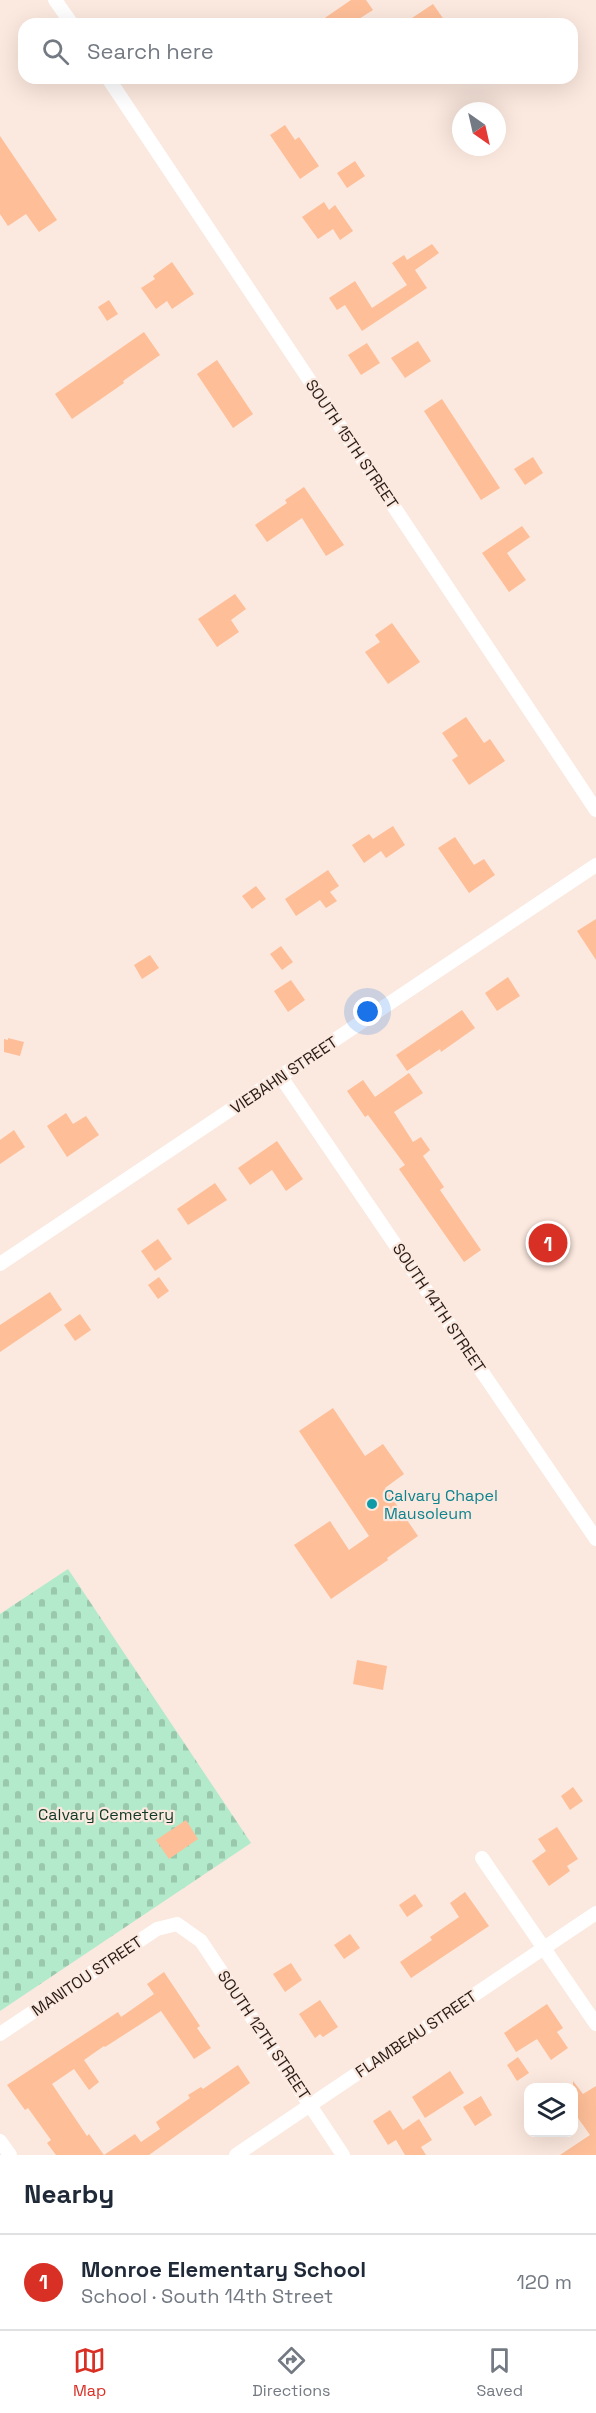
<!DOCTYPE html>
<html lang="en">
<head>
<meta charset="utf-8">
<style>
	body { margin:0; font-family:"Space Grotesk",sans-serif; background:#f2f2f3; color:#1f2937 }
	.controls { position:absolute; right:18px; bottom:18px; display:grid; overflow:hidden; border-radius:12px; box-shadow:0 6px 24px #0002 }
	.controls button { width:54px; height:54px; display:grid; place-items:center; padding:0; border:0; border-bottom:2px solid #e0e1e3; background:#fff; color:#1f2937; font:30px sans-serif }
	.compass { position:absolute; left:452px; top:102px; width:54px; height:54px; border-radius:50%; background:#fff; box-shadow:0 6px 24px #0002; rotate:146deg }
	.you { position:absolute; left:368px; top:1012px; width:21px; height:21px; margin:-15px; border:4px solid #fff; border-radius:50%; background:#1a73e8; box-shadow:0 0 0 9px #1a73e833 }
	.badge { display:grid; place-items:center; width:39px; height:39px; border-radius:50%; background:#d93025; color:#fff; font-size:20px; font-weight:700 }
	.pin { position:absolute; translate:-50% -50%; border:3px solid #fff; box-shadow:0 2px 6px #0006 }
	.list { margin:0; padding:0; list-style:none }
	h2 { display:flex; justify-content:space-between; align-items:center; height:78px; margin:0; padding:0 24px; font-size:26px }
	h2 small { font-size:20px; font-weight:400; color:#747a83 }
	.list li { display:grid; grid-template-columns:39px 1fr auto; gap:18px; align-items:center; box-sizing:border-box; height:96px; padding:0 24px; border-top:2px solid #e0e1e3 }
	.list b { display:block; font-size:22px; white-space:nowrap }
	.list p { margin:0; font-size:20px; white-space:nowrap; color:#747a83 }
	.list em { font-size:20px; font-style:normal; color:#747a83 }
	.icon { flex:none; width:33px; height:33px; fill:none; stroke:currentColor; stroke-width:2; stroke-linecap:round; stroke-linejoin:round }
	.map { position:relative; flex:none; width:596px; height:2155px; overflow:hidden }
	.search { position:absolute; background:#fff; box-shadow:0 6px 24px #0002; left:18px; right:18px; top:18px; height:66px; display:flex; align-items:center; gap:15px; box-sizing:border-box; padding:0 21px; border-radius:18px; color:#747a83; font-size:22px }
	.sheet { height:174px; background:#fff }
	nav { display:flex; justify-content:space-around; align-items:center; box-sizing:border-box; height:84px; border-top:2px solid #e0e1e3; background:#fff; font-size:16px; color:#747a83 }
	nav a { display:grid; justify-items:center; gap:3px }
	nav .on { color:#d93025 }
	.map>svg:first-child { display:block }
	.cemetery { fill:url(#cemetery-stones) }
	.building { fill:#febf98 }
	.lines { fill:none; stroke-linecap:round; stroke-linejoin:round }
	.street { stroke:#fff; stroke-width:14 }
	.culture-dot { fill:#0f9aa8; stroke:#fbe8de; stroke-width:2 }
	.labels { text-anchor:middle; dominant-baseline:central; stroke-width:4.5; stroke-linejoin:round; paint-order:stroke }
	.street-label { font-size:16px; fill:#271b15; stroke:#fbe8de }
	.culture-label { font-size:16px; fill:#0d838f; stroke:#fbe8de; text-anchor:start }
	.park-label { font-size:16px; fill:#103826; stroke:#fbe8de }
</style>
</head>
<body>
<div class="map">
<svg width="596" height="2155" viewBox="0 0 596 2155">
	<defs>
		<pattern id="cemetery-stones" width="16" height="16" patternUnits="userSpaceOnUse" patternTransform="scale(1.5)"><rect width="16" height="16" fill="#b2eacb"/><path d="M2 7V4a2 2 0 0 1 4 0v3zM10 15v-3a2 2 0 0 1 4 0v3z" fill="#99c8ad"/></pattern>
	</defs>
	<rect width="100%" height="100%" fill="#fbe8de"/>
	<!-- cemetery -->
	<polygon class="cemetery" points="68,1569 251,1843 0,2011 0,1614"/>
	<!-- building -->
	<g class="building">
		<polygon points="351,0 366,0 373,10 351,24 316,24"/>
		<polygon points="433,4 447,24 403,24"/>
		<polygon points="285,125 295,140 299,137 319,166 300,179 270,135"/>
		<polygon points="0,136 57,220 39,232 26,214 8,226 0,214"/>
		<polygon points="355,161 365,176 347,188 337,173"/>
		<polygon points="324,202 329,210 335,205 353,231 340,240 333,229 318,239 302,217"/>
		<polygon points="432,244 439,253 415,270 427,288 362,331 345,305 337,310 329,298 355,281 372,308 407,285 392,263 404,255 407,260"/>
		<polygon points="172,262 194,294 172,309 167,301 156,309 141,288 155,279 153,276"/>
		<polygon points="109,300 118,314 107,321 98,307"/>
		<polygon points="144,332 160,355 123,381 124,383 72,419 55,394"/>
		<polygon points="418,341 431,361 405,378 391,358"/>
		<polygon points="367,343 380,363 361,375 348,355"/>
		<polygon points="217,360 253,414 233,428 197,374"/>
		<polygon points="442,399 500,488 481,500 424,411"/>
		<polygon points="533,457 543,473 525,485 514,469"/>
		<polygon points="304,487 344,545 326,556 302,518 267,542 255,525 287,503 285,500"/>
		<polygon points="522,526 530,537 507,553 526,580 509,592 482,553"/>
		<polygon points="235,594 246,609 231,620 239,632 217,647 198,619"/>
		<polygon points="392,623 420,662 388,684 365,652 380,642 375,635"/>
		<polygon points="466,717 484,743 490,739 505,761 469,785 452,760 458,756 442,733"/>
		<polygon points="393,826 405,845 386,858 381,851 364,863 352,845 369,834 373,839"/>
		<polygon points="455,837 474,865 484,859 495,875 469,893 438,848"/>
		<polygon points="328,870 339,886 330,892 337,901 326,908 320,900 296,916 285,899"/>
		<polygon points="256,886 266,899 252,909 242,896"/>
		<polygon points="596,919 596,960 577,931"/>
		<polygon points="281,946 293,962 282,970 270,954"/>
		<polygon points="150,955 159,968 142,979 134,965"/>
		<polygon points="508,977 520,996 497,1011 485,993"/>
		<polygon points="291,980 305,1000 288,1012 274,991"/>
		<polygon points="462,1010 475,1028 441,1052 440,1049 407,1071 396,1055"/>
		<polygon points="8,1038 24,1042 20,1056 4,1052 4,1039 8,1040"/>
		<polygon points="409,1073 423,1093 394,1112 413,1142 421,1137 430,1150 423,1156 444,1187 440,1190 481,1250 464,1262 399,1169 405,1165 368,1115 365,1117 347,1091 363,1080 375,1097"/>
		<polygon points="66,1113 73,1124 86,1116 99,1135 67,1157 47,1126"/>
		<polygon points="14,1130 25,1147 0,1164 0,1140"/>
		<polygon points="277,1141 303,1179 286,1191 272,1170 250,1185 238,1168"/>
		<polygon points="215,1183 227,1200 188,1225 177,1209"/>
		<polygon points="158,1239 172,1259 155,1271 141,1251"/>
		<polygon points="159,1277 169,1291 158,1299 148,1285"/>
		<polygon points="50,1292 62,1310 0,1352 0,1325"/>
		<polygon points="80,1314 91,1330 75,1341 64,1325"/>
		<polygon points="333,1408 365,1456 383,1444 404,1474 385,1488 418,1536 387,1558 388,1560 331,1599 294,1545 330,1521 349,1550 369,1536 299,1431"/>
		<polygon points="357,1660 387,1666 383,1690 353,1684"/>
		<polygon points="573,1787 583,1801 570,1810 561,1796"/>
		<polygon points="186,1820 198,1839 169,1859 156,1840"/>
		<polygon points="557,1827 578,1859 567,1866 570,1871 549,1886 532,1861 546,1851 538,1839"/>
		<polygon points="465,1892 489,1926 411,1978 400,1962 432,1940 430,1937 459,1917 450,1903"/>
		<polygon points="415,1894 423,1906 407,1917 399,1905"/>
		<polygon points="350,1934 360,1948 344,1959 334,1945"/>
		<polygon points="291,1963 302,1980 285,1992 273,1974"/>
		<polygon points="164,1972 200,2026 197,2028 211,2048 194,2059 161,2011 105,2047 104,2046 84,2060 99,2082 89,2090 74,2069 52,2084 87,2136 89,2134 104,2155 56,2155 47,2143 51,2140 28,2108 25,2110 7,2085 118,2012 121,2017 154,1994 147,1984"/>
		<polygon points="320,2000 338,2027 323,2037 320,2034 315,2038 299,2014"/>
		<polygon points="547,2004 563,2028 557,2032 568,2048 551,2060 537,2039 516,2052 504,2033"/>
		<polygon points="518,2057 529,2073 517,2081 507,2065"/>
		<polygon points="238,2065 250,2083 149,2155 104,2155 135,2134 141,2142 160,2129 156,2122 190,2098 188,2095 201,2087 203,2089"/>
		<polygon points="450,2071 464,2093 425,2118 412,2097"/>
		<polygon points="573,2081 583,2094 596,2086 596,2155 560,2155 590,2135 573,2111"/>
		<polygon points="481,2096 492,2115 475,2126 463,2107"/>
		<polygon points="390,2110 403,2130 419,2119 432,2140 421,2147 426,2155 405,2155 396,2140 388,2145 373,2121"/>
	</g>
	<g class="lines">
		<!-- street -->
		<g class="street">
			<polyline points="55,0 72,24"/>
			<polyline points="108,78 596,810"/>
			<polyline points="281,1077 596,1539"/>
			<polyline points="0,1264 596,865"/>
			<polyline points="482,1858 596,2024"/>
			<polyline points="0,2034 157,1929 177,1924 201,1941 343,2155"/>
			<polyline points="0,2141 10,2155"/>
			<polyline points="236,2155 596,1913"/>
		</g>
	</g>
	<!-- markers -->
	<circle class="culture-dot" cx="372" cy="1504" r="6"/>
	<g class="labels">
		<!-- street labels -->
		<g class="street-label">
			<text transform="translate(352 444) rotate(56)">SOUTH 15TH STREET</text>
			<text transform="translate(284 1075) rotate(-34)">VIEBAHN STREET</text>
			<text transform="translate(439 1308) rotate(56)">SOUTH 14TH STREET</text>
			<text transform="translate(87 1976) rotate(-34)">MANITOU STREET</text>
			<text transform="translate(416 2034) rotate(-34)">FLAMBEAU STREET</text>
			<text transform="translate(264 2035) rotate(56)">SOUTH 12TH STREET</text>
		</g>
		<!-- culture labels -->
		<g class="culture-label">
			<text x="384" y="1495">Calvary Chapel<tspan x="384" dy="18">Mausoleum</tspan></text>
		</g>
		<!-- park labels -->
		<g class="park-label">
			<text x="106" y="1814">Calvary Cemetery</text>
		</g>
	</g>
</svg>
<div class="controls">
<button><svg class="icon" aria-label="layers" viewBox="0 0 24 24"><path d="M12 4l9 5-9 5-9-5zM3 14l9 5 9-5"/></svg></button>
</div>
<svg class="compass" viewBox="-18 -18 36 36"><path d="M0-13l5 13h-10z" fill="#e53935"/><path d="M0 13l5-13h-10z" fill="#747a83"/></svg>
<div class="you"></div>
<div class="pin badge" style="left:548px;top:1243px">1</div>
<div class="search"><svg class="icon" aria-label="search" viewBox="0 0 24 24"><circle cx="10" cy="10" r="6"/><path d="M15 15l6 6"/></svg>Search here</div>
</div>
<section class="sheet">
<h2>Nearby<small></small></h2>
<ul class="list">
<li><span class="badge">1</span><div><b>Monroe Elementary School</b><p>School · South 14th Street</p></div><em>120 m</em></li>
</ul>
</section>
<nav>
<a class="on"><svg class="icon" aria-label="map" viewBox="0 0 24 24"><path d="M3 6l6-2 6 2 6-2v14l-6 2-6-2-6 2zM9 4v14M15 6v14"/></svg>Map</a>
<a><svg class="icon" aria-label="directions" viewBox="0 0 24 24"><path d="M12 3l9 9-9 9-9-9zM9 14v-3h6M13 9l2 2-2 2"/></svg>Directions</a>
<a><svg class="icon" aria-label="saved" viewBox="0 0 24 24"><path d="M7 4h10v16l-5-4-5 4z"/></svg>Saved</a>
</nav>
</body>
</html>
